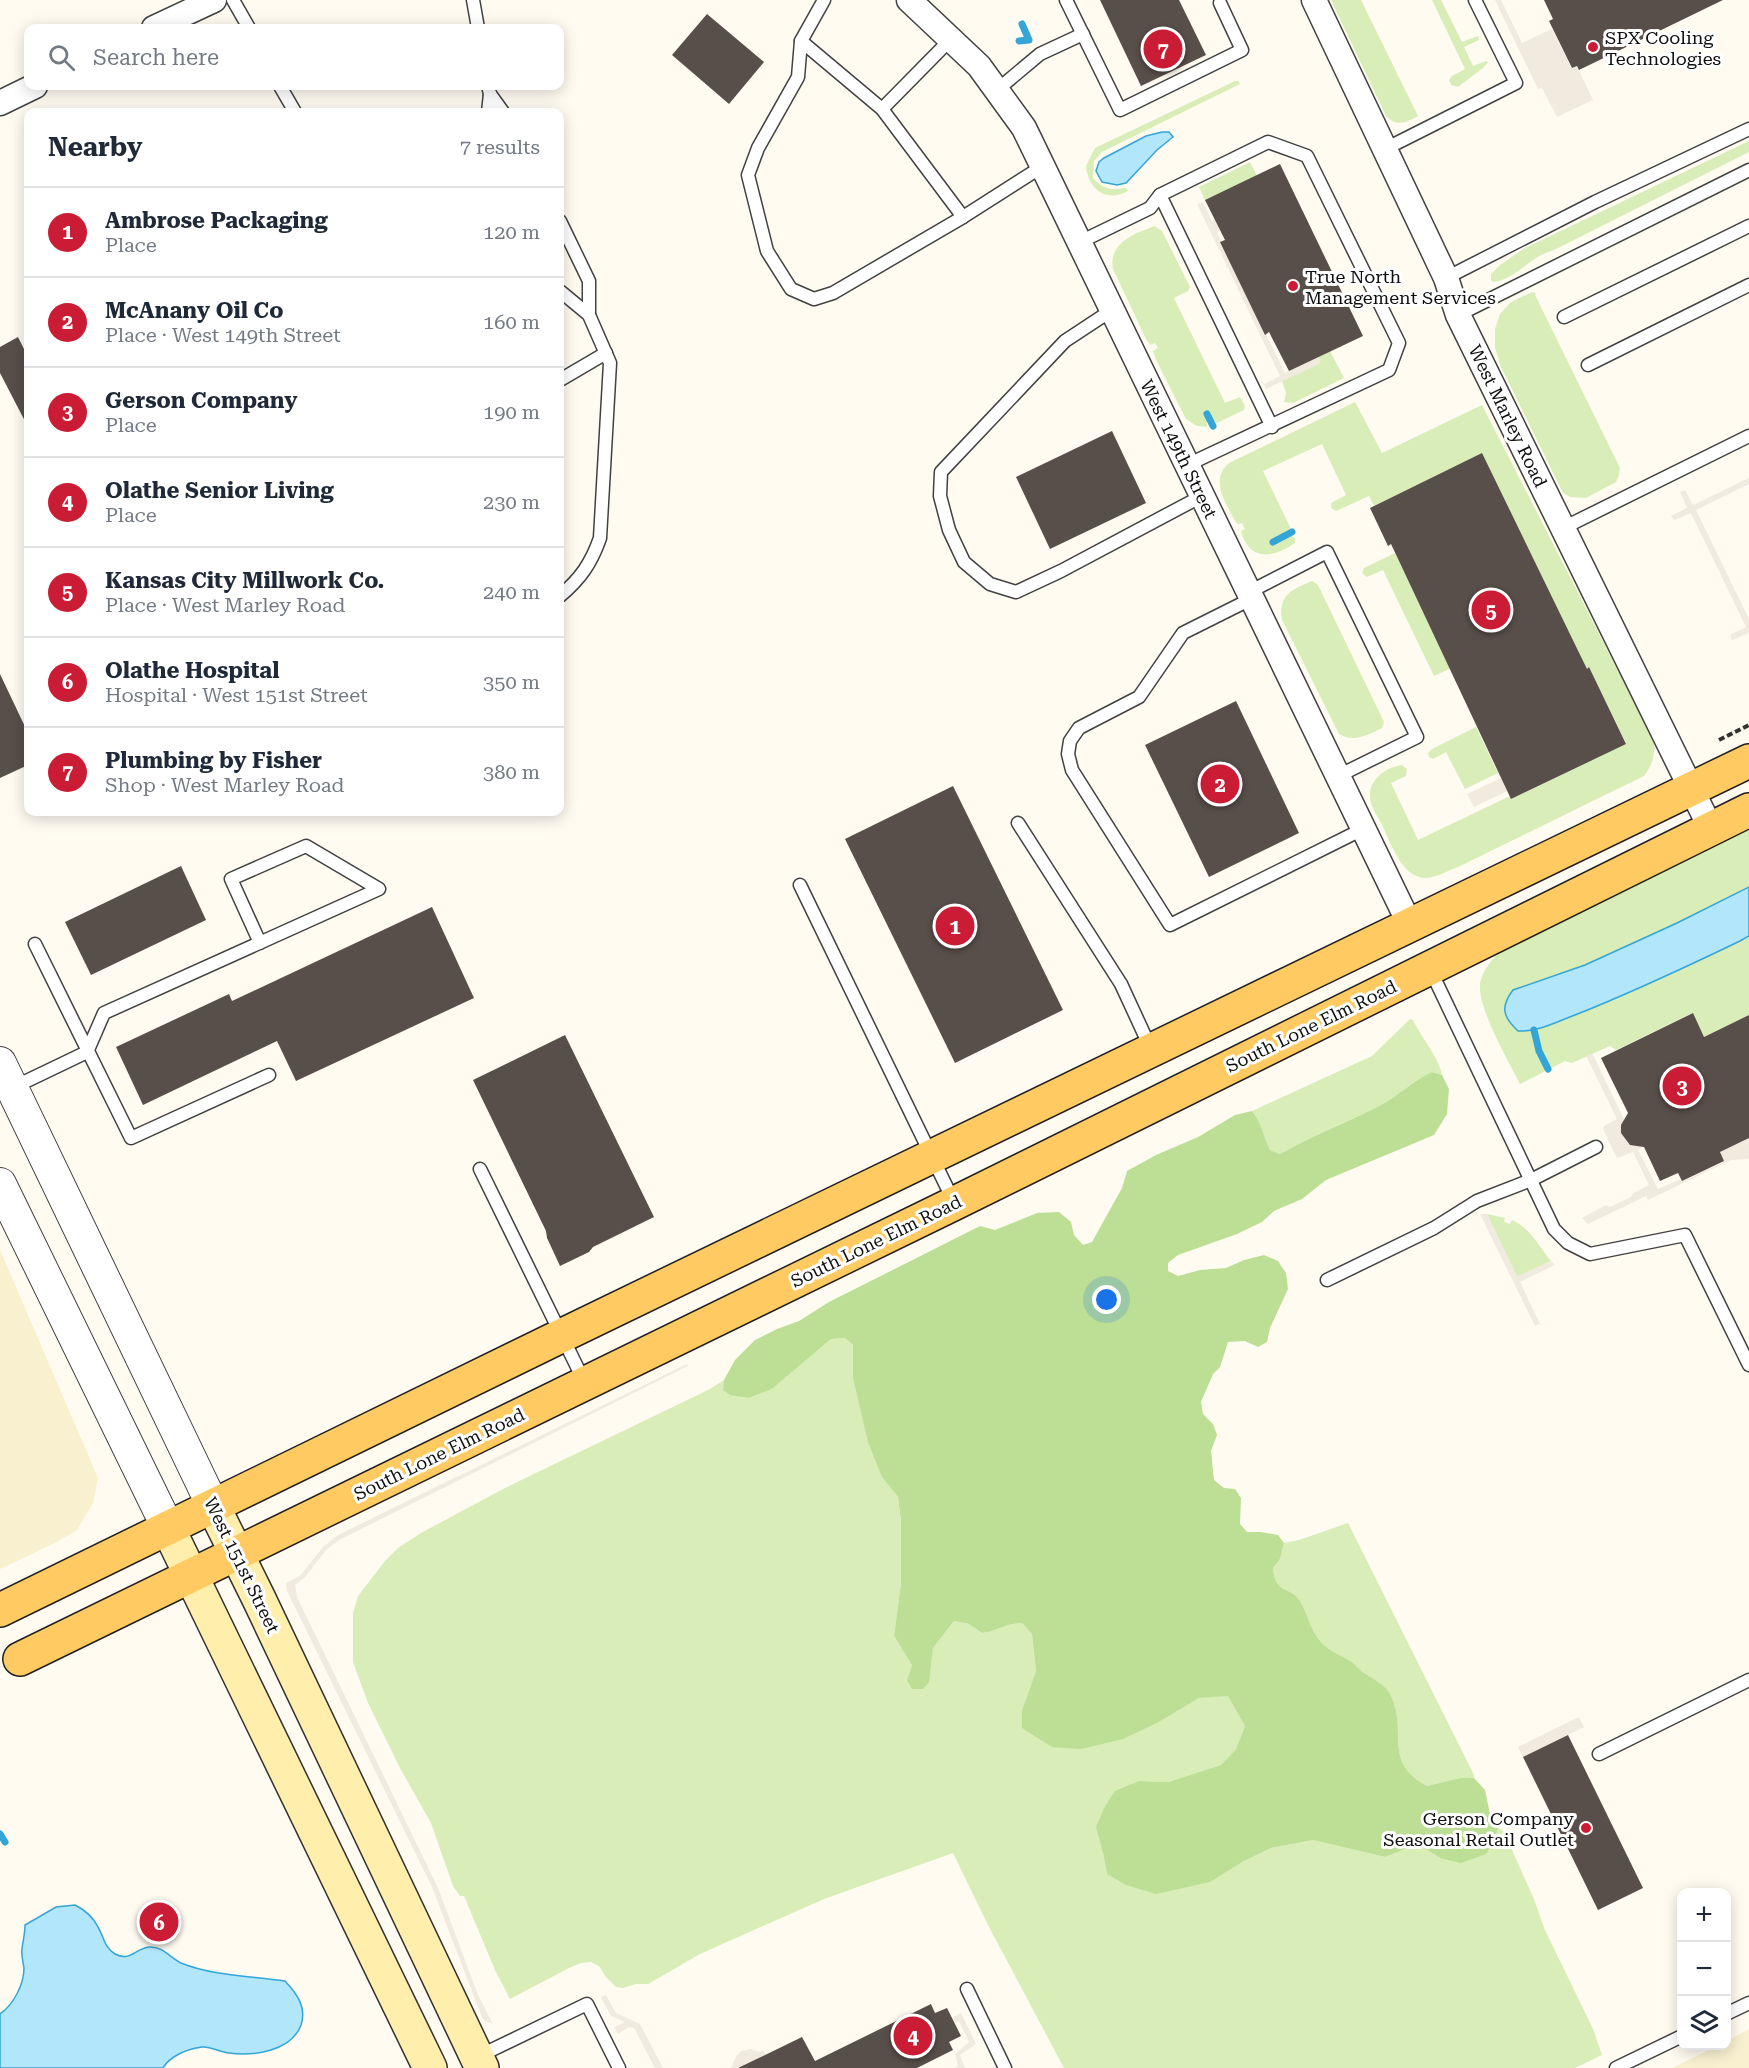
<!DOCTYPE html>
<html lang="en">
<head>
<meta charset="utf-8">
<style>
	body { margin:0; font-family:"Roboto Serif",serif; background:#f6f6f7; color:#1f2937 }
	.controls { position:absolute; right:18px; bottom:18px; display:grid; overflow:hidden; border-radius:12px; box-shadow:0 3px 15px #0003 }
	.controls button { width:54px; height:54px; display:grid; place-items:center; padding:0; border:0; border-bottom:2px solid #e0e1e3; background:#fff; color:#1f2937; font:30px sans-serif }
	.you { position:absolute; left:1107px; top:1300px; width:21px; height:21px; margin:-15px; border:4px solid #fff; border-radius:50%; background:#1a73e8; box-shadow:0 0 0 9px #1a73e833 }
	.badge { display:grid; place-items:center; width:39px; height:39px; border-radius:50%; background:#ca1c34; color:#fff; font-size:20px; font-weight:700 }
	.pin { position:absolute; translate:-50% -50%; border:3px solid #fff; box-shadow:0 2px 6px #0006 }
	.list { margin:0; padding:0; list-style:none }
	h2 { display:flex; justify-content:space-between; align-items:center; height:78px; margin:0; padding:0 24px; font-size:26px }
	h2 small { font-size:20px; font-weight:400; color:#747a83 }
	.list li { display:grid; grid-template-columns:39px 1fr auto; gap:18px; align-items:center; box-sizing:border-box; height:90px; padding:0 24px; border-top:2px solid #e0e1e3 }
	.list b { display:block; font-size:22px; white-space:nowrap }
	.list p { margin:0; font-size:20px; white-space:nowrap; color:#747a83 }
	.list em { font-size:20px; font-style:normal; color:#747a83 }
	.icon { flex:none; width:33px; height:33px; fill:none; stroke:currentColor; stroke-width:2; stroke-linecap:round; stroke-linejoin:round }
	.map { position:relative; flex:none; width:1749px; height:2068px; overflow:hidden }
	.search { position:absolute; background:#fff; box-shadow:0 3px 15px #0003; left:24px; top:24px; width:540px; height:66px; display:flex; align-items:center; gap:15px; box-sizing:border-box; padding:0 21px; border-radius:12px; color:#747a83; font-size:22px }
	.panel { position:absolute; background:#fff; box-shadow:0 3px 15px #0003; left:24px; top:108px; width:540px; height:708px; border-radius:12px }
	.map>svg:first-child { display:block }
	.farmland { fill:#f8f0cf }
	.green { fill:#d8edb7 }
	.forest { fill:#bddf95 }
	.plaza { fill:#f1eade }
	.water { fill:#b2e6fb; stroke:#33a5d7; stroke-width:1.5 }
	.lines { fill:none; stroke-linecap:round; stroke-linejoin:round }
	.stream { stroke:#33a5d7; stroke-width:7 }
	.building { fill:#594f4a }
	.service-casing { stroke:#424242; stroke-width:15 }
	.minor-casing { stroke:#424242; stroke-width:27 }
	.tertiary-casing { stroke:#424242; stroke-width:34 }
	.secondary-casing { stroke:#313131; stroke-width:36 }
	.primary-casing { stroke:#202020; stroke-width:36 }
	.path { stroke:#313131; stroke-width:4; stroke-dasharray:6 3; stroke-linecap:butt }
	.service { stroke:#fff; stroke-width:12 }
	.minor { stroke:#fff; stroke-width:24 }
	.tertiary { stroke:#fff; stroke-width:32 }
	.secondary { stroke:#ffeeac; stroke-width:33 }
	.primary { stroke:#ffca61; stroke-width:33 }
	.poi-dot { fill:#ca1c34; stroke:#fff; stroke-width:2 }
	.labels { text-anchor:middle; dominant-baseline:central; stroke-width:6; stroke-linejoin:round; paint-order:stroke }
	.poi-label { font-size:18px; fill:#0f0f0f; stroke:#fff; text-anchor:start }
	.street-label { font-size:18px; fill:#0f0f0f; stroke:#fff }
</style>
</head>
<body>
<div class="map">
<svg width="1749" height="2068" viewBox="0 0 1749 2068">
	<rect width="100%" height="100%" fill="#fffbf1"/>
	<!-- farmland -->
	<g class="farmland">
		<polygon points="0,1250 98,1478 93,1503 77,1530 55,1543 0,1569"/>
		<polygon points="1749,2029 1749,2068 1672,2068 1717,2046 1726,2046 1727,2041"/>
	</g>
	<!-- green -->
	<g class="green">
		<path d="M1331 0H1361L1418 116C1406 123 1396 127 1386 116Z"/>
		<polygon points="1432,0 1441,0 1462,42 1478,36 1479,40 1464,47 1473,66 1486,61 1488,62 1483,68 1458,87 1451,85 1449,80 1452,76 1465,69"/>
		<path d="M1235 81H1238L1240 84 1102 152 1094 161 1093 178C1103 190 1113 190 1126 188L1128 191C1106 203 1088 189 1086 166L1095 148Z"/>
		<path d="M1749 141V152L1554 250C1548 252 1542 254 1536 258 1524 266 1508 281 1493 282L1491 280V274L1500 265 1525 248Z"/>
		<polygon points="1250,162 1257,176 1205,200 1199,187"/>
		<path d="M1155 226 1162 231 1190 287 1188 291 1174 298 1225 403 1240 397 1245 406 1244 410 1217 423 1212 419 1207 420V427L1197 426 1186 419 1156 360 1153 351 1158 348 1155 343 1151 345 1147 341 1113 269C1108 243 1135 233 1155 226Z"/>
		<polygon points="1532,292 1536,293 1535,295 1620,468 1619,475 1616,482 1586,498 1570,497 1563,493 1501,367 1495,348 1495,329 1500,314 1511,302"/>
		<polygon points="1330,351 1344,378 1293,403 1284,402 1286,393 1282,381 1320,363 1318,357"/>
		<path d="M1355 402 1382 453 1482 405 1654 741C1655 755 1653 764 1644 776L1456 868C1447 871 1435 878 1425 878 1402 877 1391 844 1383 827 1379 818 1371 808 1370 798 1368 779 1387 767 1402 765L1407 769 1406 776 1391 783 1418 840 1510 796 1511 799 1626 743 1589 668 1587 669 1482 454 1374 506 1369 496 1336 511 1331 508V503L1346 495 1322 444 1263 471 1291 529 1270 541 1273 545 1291 535 1295 539V543C1274 558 1249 562 1241 531L1245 529 1242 523 1238 524 1235 521C1226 503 1209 480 1229 463Z"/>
		<polygon points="1395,553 1451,668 1434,676 1383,570 1367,577 1362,573 1364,568"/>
		<path d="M1312 581 1318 585 1384 722 1382 728C1368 735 1354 743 1339 734L1282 620C1278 595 1292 589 1312 581Z"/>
		<polygon points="1476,727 1498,773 1465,789 1446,752 1433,759 1429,757 1428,753 1432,749"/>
		<path d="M1749 827V1015L1704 1037 1692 1013 1616 1050 1610 1046 1572 1063 1565 1061 1520 1084C1508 1060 1478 1009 1480 984 1482 969 1495 956 1506 946Z"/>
		<path d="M1410 1019 1413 1020C1420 1035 1440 1060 1442 1075L1432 1072C1413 1081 1399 1095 1381 1105 1348 1122 1312 1135 1280 1154L1270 1150C1263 1136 1262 1123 1252 1111L1372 1056Z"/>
		<path d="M1487 1214 1505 1218 1504 1222 1510 1224 1512 1220C1531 1229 1538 1245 1551 1261L1517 1277Z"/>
		<path d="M845 1338 853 1345V1378L882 1477 898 1497 901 1523V1583L894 1636 912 1665 908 1680 931 1662 933 1648 954 1621 969 1624 982 1633C997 1631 1008 1623 1022 1623L1032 1634 1036 1671 1022 1710 1159 1722 1199 1698 1228 1695 1245 1726 1236 1749 1221 1765 1168 1782 1139 1781 1103 1853 1107 1874 1242 1862 1271 1848 1313 1840 1385 1857 1403 1850 1415 1841 1440 1858 1495 1839 1498 1827 1504 1832 1534 1899 1544 1928 1593 2029 1602 2055 1575 2068H1064L988 1925 953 1853 824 1899 700 1954 648 1984H636L623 1988 616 1987 606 1977 599 1966 591 1962 581 1963 569 1968 510 1999 495 1970 464 1896H460L453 1886 431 1823 400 1768 368 1703 353 1662V1613L358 1596 385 1561 398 1548 421 1533 505 1488 710 1389 724 1380 723 1390 749 1398 772 1389 831 1339Z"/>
		<path d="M1348 1523 1474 1775V1778H1460L1427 1786C1383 1763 1407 1735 1392 1698 1387 1685 1377 1682 1366 1674 1360 1671 1357 1666 1352 1662 1341 1655 1330 1652 1321 1642 1310 1630 1308 1614 1300 1601 1290 1585 1275 1595 1273 1568L1280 1559 1284 1543 1299 1540Z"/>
	</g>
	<!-- forest -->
	<path class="forest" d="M1432 1072 1442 1075 1449 1089 1447 1114 1434 1135 1326 1180 1302 1199 1274 1211 1262 1222 1237 1234 1178 1255 1168 1263V1271L1178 1276 1200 1270 1226 1268 1244 1260 1264 1255 1278 1261 1286 1273 1288 1289 1270 1328 1267 1342 1258 1347 1245 1341 1228 1342 1220 1367 1213 1374 1201 1402 1203 1414 1213 1424 1217 1435 1211 1451 1214 1480 1224 1488 1235 1489 1241 1498 1240 1524 1247 1532H1261L1278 1535 1284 1543 1280 1559 1273 1568C1275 1595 1290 1585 1300 1601 1308 1614 1310 1630 1321 1642 1330 1652 1341 1655 1352 1662 1357 1666 1360 1671 1366 1674 1377 1682 1387 1685 1392 1698 1407 1734 1383 1763 1427 1786L1460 1778H1474L1485 1790 1490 1814 1498 1827 1495 1839 1486 1854 1461 1863 1440 1858 1415 1842 1403 1850 1385 1857 1313 1840 1271 1848 1242 1862 1210 1882 1156 1894 1126 1885 1107 1874 1103 1853 1096 1827 1105 1806 1115 1791 1139 1781 1168 1782 1221 1765 1236 1749 1245 1726 1228 1696 1199 1698 1159 1722 1123 1739 1081 1749 1052 1747 1022 1728V1710L1036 1671 1032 1634 1022 1623C1007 1623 997 1631 982 1633L969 1624 954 1621 933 1648 929 1682 923 1689H912L907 1680 912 1665 894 1636 901 1583V1522L898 1497 882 1477 868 1442 853 1378V1345L845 1338 831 1339 772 1389 749 1398 730 1395 723 1390 724 1380 735 1360 755 1340 777 1329 799 1321 829 1302 980 1226 995 1230 1037 1213 1059 1212 1071 1222 1074 1235 1083 1245 1092 1242 1122 1188 1127 1171 1156 1155 1198 1137 1235 1115 1252 1111C1262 1123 1263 1136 1270 1150L1280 1154C1313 1135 1348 1122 1381 1105 1399 1095 1413 1081 1432 1072Z"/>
	<!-- plaza -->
	<g class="plaza">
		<polygon points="1495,0 1501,0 1522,43 1552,29 1571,68 1577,66 1593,100 1557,117 1542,88 1538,89"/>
		<polygon points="1203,202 1212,221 1215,220 1220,230 1217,232 1221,241 1225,240 1269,332 1266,334 1285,373 1318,357 1321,363 1266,389 1264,384 1280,376 1197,204"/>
		<polygon points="1749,478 1749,484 1696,510 1749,619 1749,633 1732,640 1730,635 1746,627 1691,513 1674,520 1671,516 1687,508 1680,492 1685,490 1693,505"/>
		<polygon points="1501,778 1507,791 1474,807 1467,794"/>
		<polygon points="1592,1053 1624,1119 1621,1128 1621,1133 1630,1145 1644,1146 1638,1150 1658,1189 1681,1179 1683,1181 1724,1162 1720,1152 1749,1138 1749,1159 1731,1160 1648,1200 1646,1196 1588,1224 1582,1218 1606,1205 1610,1207 1631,1197 1633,1193 1649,1185 1633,1152 1617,1158 1603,1129 1604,1126 1617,1119 1586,1056"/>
		<polygon points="1480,1214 1487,1214 1517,1276 1551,1261 1555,1265 1520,1282 1540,1324 1535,1326"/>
		<polygon points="687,1364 688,1366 339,1540 327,1549 305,1577 295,1585 297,1597 438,1888 478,1995 493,2024 483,2020 432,1887 287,1591 286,1583 300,1576 323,1547 338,1535"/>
		<polygon points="1579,1717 1584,1727 1523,1757 1518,1747"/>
		<polygon points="606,1995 616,2013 640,2024 663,2068 655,2068 634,2028 629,2027 618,2034 614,2027 625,2022 611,2016 601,1997"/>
		<polygon points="961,2013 976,2044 960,2055 965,2068 954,2068 958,2066 955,2054 969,2042 959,2021 956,2023 953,2017"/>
		<polygon points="751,2049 759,2052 763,2050 766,2054 757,2059 761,2068 731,2068 737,2055 742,2051"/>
	</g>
	<!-- water -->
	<g class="water">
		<polygon points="1162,132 1169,132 1173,137 1157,150 1126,183 1117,185 1102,182 1096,171 1099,162 1104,158 1146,136"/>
		<path d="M1749 887V936L1740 941C1686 967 1631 993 1575 1015 1556 1022 1538 1032 1518 1031 1503 1017 1500 1007 1513 990L1585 965 1677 923Z"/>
		<path d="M75 1905C85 1910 93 1917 98 1927 104 1937 104 1947 115 1954 131 1962 136 1948 149 1947 163 1946 170 1958 181 1963 213 1976 251 1976 285 1981 297 1994 307 2007 301 2025 291 2052 253 2056 229 2053 220 2052 210 2046 202 2047 187 2049 170 2056 163 2068H0V2014C13 2005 24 1985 24 1968 23 1962 21 1955 22 1949 23 1940 25 1934 25 1925L56 1907Z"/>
	</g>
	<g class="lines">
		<!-- stream -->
		<g class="stream">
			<polyline points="1019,41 1029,40 1022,24"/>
			<polyline points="1207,414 1213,426"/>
			<polyline points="1273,542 1292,532"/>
			<polyline points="1534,1030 1539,1051 1548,1069"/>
			<polyline points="0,1834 5,1842"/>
		</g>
	</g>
	<!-- building -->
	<g class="building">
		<polygon points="1100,0 1179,0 1206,55 1141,86"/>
		<polygon points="1544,0 1723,0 1579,70 1577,66 1572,68 1549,21 1553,19"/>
		<polygon points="707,14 764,62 729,104 672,55"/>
		<polygon points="1280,164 1363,336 1289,371 1269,332 1265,335 1220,242 1225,240 1205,200"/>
		<polygon points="18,337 28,357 28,427 0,373 0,347"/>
		<polygon points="1112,431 1146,503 1050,549 1016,477"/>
		<polygon points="1482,453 1587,669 1589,667 1626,744 1511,799 1391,544 1388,546 1370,508"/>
		<polygon points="0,674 28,733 28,765 0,778"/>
		<polygon points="1236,701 1299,833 1209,877 1145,745"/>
		<polygon points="953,786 1063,1010 955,1063 845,839"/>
		<polygon points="181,866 206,920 91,975 65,922"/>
		<polygon points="432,907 474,998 296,1081 277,1041 143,1105 116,1047 229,994 232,1001"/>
		<polygon points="1693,1013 1704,1037 1749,1015 1749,1138 1720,1152 1724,1161 1682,1181 1678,1173 1660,1181 1644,1147 1630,1145 1621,1133 1621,1125 1628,1113 1601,1058"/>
		<polygon points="565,1035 654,1217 593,1247 589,1252 560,1266 547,1238 546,1231 473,1080"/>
		<polygon points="1568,1735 1643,1888 1598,1910 1523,1757"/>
		<polygon points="931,2004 935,2013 947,2008 961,2036 949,2042 953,2050 917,2068 738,2068 802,2037 815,2061"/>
	</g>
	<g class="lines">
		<!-- service casing -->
		<g class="service-casing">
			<g id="service">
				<polyline points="233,0 249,28"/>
				<polyline points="473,0 478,28"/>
				<polyline points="824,0 801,41 798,77 758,148 748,175 767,251 791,289 814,299 833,293 963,217 1043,166"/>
				<polyline points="1066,0 1120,110 1242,50 1220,3"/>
				<polyline points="801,41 882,109 963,217"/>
				<polyline points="280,86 295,112"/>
				<polyline points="997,90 1040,54 1083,34"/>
				<polyline points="490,94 503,112"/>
				<polyline points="882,109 951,39"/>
				<polyline points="488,112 490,94 488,86"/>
				<polyline points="1385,149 1516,83 1475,0"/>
				<polyline points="1160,195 1272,427"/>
				<polyline points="560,221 589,281 589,315"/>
				<polyline points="1080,242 1150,208 1160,195 1268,142 1307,156 1399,343 1389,370 1187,465"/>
				<polyline points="1446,278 1595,202 1749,129"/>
				<path d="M560 291 589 315 610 363 600 538C591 564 580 579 560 596"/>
				<polyline points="1112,310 1065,341 941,472 940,496 949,530 964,562 990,584 1016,592 1061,571 1202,496"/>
				<polyline points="1458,315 1749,170"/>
				<polyline points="1564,317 1749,226"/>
				<polyline points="1588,365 1749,285"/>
				<polyline points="560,380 606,353"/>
				<polyline points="1563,528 1749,436"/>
				<polyline points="1249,592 1327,552 1417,737 1338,776"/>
				<polyline points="1253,598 1183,633 1139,697 1079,728 1070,741 1068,754 1072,770 1170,925 1363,829"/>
				<polyline points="1018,823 1121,984 1151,1049"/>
				<polyline points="800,885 954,1202"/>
				<polyline points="35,944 131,1138 269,1075"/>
				<polyline points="1430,969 1554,1229 1568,1243 1590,1254 1685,1235 1749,1365"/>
				<polyline points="12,1088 87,1052 104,1013 379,889 306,846 231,879 260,943"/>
				<polyline points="480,1169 584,1381"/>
				<polyline points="1327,1280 1434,1228 1477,1201 1531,1180 1596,1147"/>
				<polyline points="1599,1754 1749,1680"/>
				<polyline points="967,1989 1005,2068"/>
				<polyline points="1726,2014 1749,2003"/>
				<polyline points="477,2057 587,2004 619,2068"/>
				<polyline points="1616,2068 1682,2036"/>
			</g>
		</g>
		<!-- minor casing -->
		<g class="minor-casing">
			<g id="minor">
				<polyline points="909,0 979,66 1024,128 1410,925"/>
				<polyline points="1314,0 1446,278 1458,315 1711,829"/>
				<polyline points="154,28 214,0"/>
				<polyline points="0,103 35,86"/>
			</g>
		</g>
		<!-- tertiary casing -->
		<g class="tertiary-casing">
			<g id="tertiary">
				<polyline points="0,1063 213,1506"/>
				<polyline points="0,1184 168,1528"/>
			</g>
		</g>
		<!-- secondary casing -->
		<g class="secondary-casing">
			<g id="secondary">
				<polyline points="213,1506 259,1599 482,2068"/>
				<polyline points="168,1528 430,2068"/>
			</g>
		</g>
		<!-- primary casing -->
		<g class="primary-casing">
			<g id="primary">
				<polyline points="0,1610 563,1335 1749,761"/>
				<polyline points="20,1659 955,1203 1749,810"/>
			</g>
		</g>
		<!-- path -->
		<polyline class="path" points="1719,740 1749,725"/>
		<!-- service -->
		<use href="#service" class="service"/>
		<!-- minor -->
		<use href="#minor" class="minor"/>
		<!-- tertiary -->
		<use href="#tertiary" class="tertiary"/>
		<!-- secondary -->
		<use href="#secondary" class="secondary"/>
		<!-- primary -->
		<use href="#primary" class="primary"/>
	</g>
	<!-- markers -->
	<g class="poi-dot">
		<circle cx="1593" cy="47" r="6"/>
		<circle cx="1293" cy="286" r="6"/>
		<circle cx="1586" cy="1828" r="6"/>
	</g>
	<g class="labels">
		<!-- poi labels -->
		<g class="poi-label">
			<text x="1605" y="37">SPX Cooling<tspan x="1605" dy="21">Technologies</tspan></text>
			<text x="1305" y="276">True North<tspan x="1305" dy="21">Management Services</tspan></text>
			<text x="1574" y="1818" text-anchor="end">Gerson Company<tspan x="1574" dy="21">Seasonal Retail Outlet</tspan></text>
		</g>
		<!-- street labels -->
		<g class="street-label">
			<text transform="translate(1508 416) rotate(64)">West Marley Road</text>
			<text transform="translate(1179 449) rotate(64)">West 149th Street</text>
			<text transform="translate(1311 1026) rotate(-26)">South Lone Elm Road</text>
			<text transform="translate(876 1241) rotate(-26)">South Lone Elm Road</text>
			<text transform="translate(439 1454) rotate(-26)">South Lone Elm Road</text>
			<text transform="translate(242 1565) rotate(64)">West 151st Street</text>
		</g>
	</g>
</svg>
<div class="controls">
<button>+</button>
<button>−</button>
<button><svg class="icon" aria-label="layers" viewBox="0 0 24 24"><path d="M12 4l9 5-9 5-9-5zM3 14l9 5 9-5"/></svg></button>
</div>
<div class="you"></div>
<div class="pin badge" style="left:955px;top:926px">1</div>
<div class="pin badge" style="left:1220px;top:784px">2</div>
<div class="pin badge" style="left:1682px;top:1086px">3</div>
<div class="pin badge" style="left:913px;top:2036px">4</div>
<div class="pin badge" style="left:1491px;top:610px">5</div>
<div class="pin badge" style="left:159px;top:1922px">6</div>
<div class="pin badge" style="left:1163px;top:49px">7</div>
<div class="search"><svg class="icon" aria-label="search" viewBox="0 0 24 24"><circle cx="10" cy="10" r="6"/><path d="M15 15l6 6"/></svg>Search here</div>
<section class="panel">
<h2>Nearby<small>7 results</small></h2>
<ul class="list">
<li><span class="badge">1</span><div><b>Ambrose Packaging</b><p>Place</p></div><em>120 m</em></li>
<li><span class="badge">2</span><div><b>McAnany Oil Co</b><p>Place · West 149th Street</p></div><em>160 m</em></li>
<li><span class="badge">3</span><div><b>Gerson Company</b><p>Place</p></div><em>190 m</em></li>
<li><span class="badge">4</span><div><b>Olathe Senior Living</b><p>Place</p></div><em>230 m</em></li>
<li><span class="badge">5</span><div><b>Kansas City Millwork Co.</b><p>Place · West Marley Road</p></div><em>240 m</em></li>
<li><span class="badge">6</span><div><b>Olathe Hospital</b><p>Hospital · West 151st Street</p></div><em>350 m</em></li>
<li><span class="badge">7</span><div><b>Plumbing by Fisher</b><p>Shop · West Marley Road</p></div><em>380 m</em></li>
</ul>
</section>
</div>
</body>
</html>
